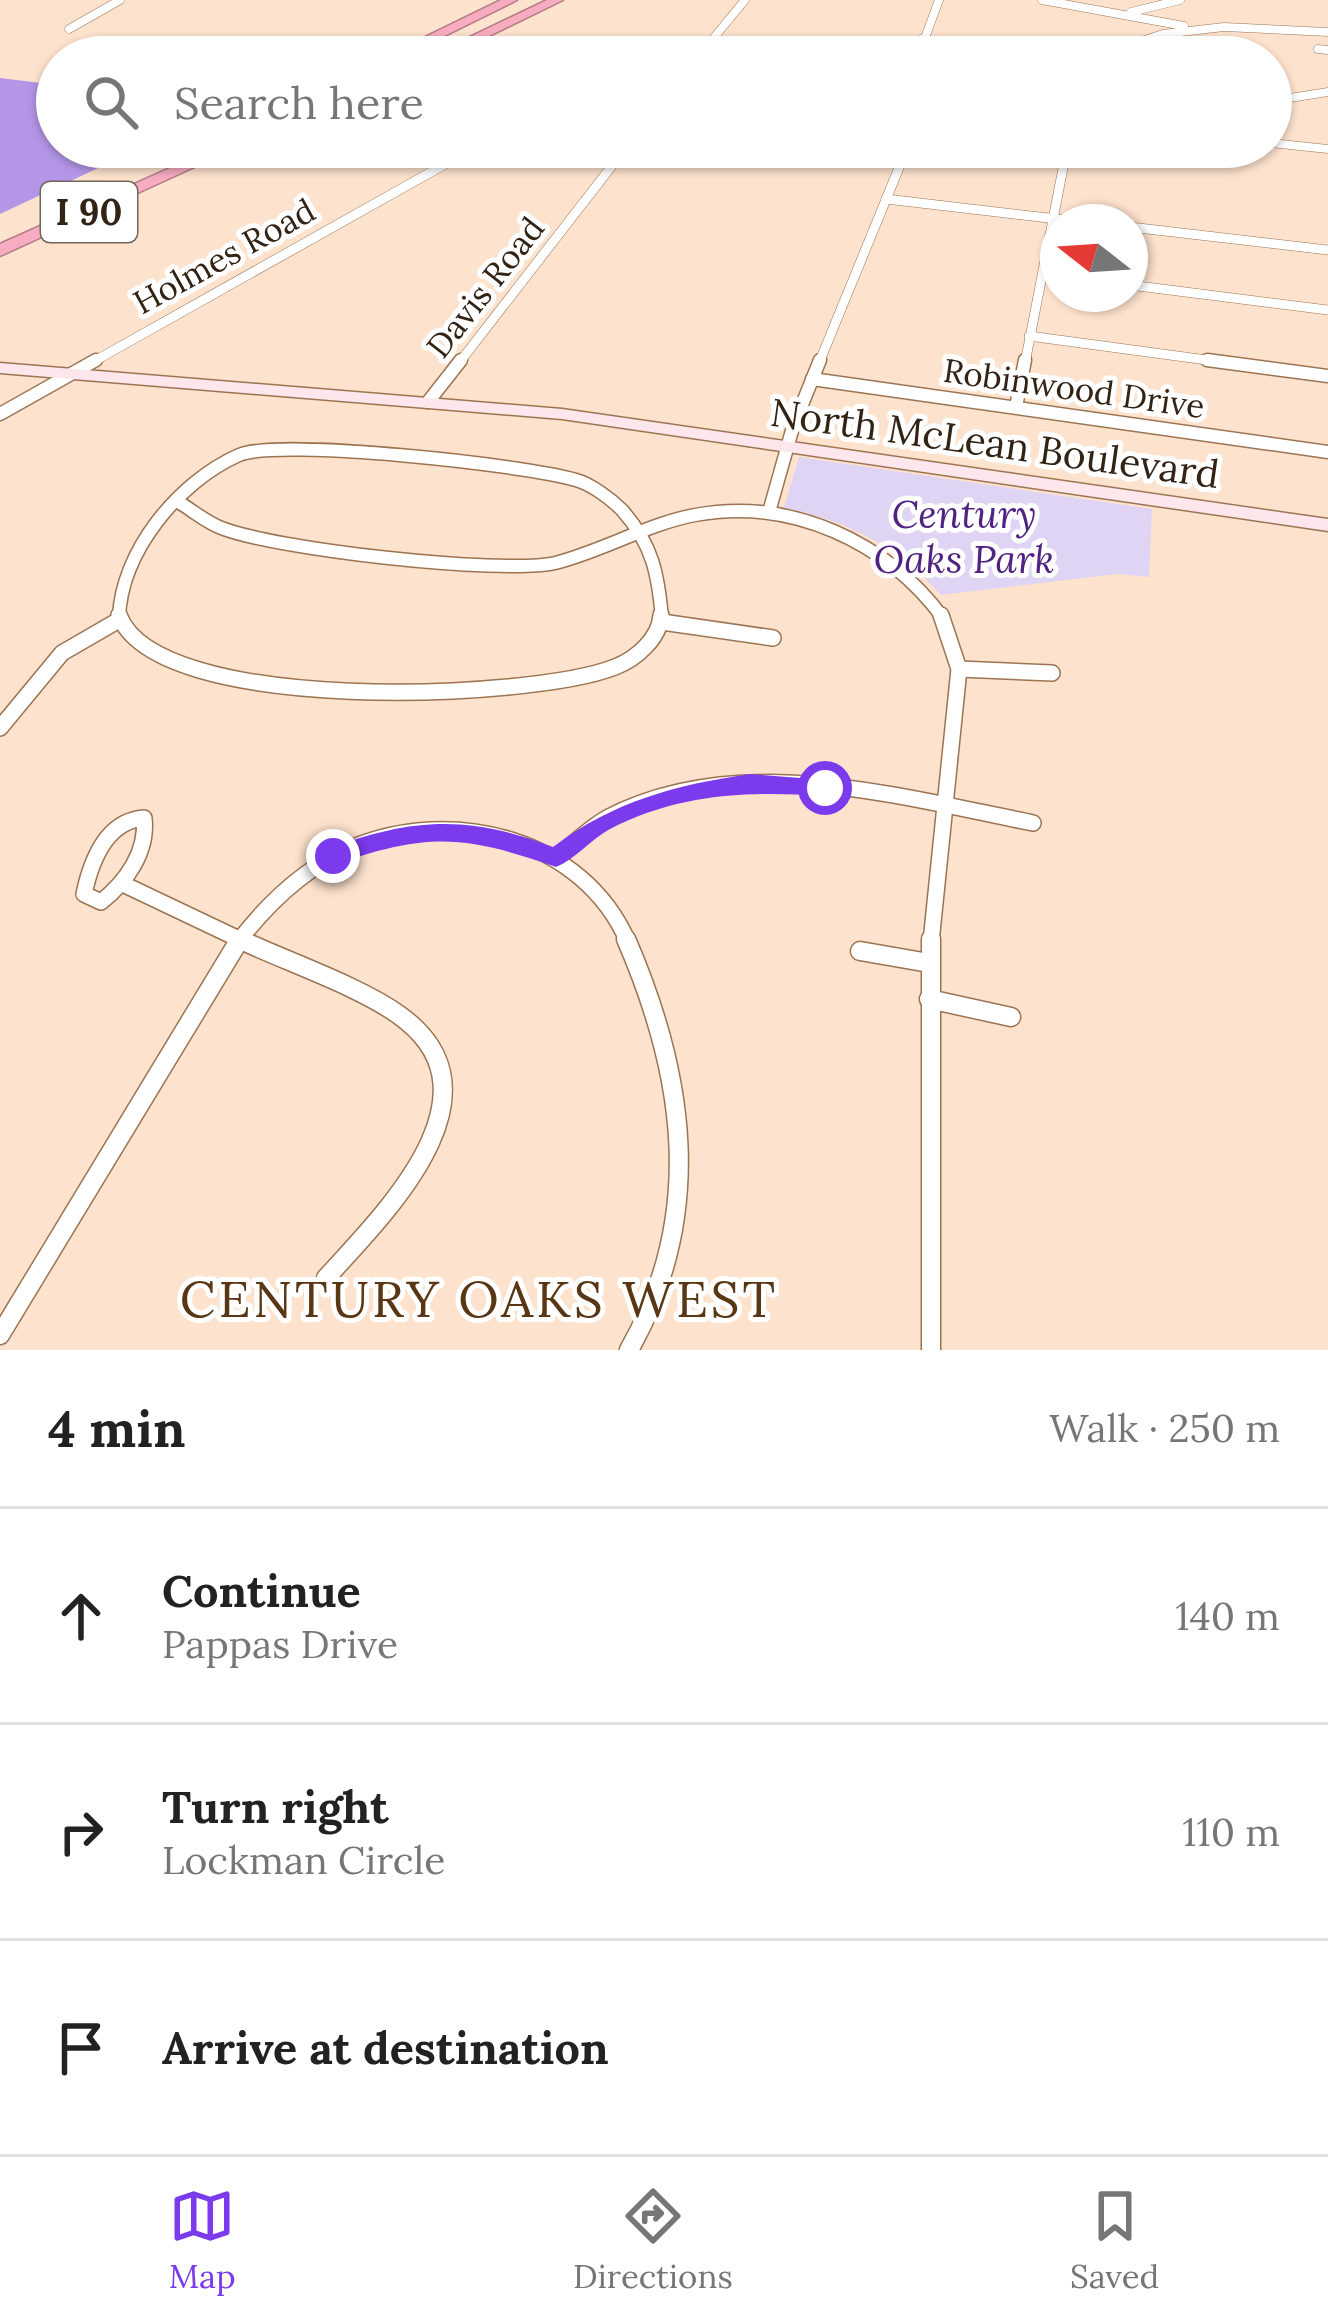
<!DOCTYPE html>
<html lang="en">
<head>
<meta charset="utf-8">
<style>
	body { margin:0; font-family:Lora,serif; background:#f2f2f2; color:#222 }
	.compass { position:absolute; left:1040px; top:204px; width:108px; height:108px; border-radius:50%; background:#fff; box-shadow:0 3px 9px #0004; rotate:287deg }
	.stop { position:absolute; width:36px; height:36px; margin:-27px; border:9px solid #7c3aed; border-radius:50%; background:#fff }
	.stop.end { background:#7c3aed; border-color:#fff; box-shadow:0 3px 12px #0008 }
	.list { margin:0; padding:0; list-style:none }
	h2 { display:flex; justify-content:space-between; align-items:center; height:156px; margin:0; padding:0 48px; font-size:51px }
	h2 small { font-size:39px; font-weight:400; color:#767676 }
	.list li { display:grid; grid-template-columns:78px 1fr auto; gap:36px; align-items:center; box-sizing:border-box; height:216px; padding:0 48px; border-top:3px solid #e0e0e0 }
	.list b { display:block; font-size:45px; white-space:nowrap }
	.list p { margin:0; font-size:39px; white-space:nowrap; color:#767676 }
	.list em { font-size:39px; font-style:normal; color:#767676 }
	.icon { flex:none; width:66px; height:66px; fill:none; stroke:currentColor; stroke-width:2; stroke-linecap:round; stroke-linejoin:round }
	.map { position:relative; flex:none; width:1328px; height:1350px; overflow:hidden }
	.search { position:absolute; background:#fff; box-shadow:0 3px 9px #0004; left:36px; right:36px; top:36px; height:132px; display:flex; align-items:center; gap:30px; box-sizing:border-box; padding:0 42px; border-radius:66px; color:#767676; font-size:45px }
	.sheet { height:804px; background:#fff }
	nav { display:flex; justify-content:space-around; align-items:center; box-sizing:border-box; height:168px; border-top:3px solid #e0e0e0; background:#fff; font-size:33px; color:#767676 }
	nav a { display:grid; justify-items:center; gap:6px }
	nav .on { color:#7c3aed }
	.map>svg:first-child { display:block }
	.green { fill:#dfd4f4 }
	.forest { fill:#b495e7 }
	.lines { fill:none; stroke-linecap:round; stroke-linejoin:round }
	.minor-far4-casing { stroke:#9c7452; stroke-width:9 }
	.minor-far3-casing { stroke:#9c7452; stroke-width:10 }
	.minor-far2-casing { stroke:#9c7452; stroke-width:15 }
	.minor-far1-casing { stroke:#9c7452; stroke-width:18 }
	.minor-casing { stroke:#9c7452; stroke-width:21 }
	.secondary-casing { stroke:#9c7452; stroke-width:3 }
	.motorway-casing { stroke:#b37c85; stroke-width:3 }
	.minor-far4 { stroke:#fff; stroke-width:8 }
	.minor-far3 { stroke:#fff; stroke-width:9 }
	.minor-far2 { stroke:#fff; stroke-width:12 }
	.minor-far1 { stroke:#fff; stroke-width:15 }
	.minor { stroke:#fff; stroke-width:18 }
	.secondary { fill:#fde6ec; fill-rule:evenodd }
	.motorway { fill:#f8acc1; fill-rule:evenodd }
	.route { fill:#7c3aed }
	.labels { text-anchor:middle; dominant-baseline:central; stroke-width:10; stroke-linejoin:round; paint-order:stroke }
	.far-street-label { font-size:33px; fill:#332315; stroke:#fff }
	.shield { fill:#fff; stroke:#70655b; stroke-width:3 }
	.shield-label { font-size:36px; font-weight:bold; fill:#332315 }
	.street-label { font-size:39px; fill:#332315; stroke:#fff }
	.park-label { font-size:39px; font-style:italic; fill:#502282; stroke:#fff }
	.near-neighbourhood-label { font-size:51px; letter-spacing:3px; fill:#593614; stroke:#fff }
</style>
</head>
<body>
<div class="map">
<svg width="1328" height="1350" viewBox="0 0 1328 1350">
	<rect width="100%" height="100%" fill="#fde2cd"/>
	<!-- green -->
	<path class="green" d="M799 457 1152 509 1149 577 1117 574 941 595C898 547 847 520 784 508Z"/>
	<!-- forest -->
	<polygon class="forest" points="0,78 57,85 57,147 143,147 0,214"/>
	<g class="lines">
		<!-- minor-far4 casing -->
		<g class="minor-far4-casing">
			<g id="minor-far4">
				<polyline points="1042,0 1184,26"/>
				<polyline points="1131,12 1180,0"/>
				<polyline points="69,29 120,0"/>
				<polyline points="921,39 1051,57 1108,52 1163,34 1224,27 1328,32"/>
				<polyline points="1318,49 1328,50"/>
				<polyline points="698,57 745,0"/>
				<polyline points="918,57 939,0"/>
				<polyline points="1271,101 1328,92"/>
				<polyline points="1271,143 1328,149"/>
				<polyline points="450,161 475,147"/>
				<polyline points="616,161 627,147"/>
				<polyline points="901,161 907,147"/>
				<polyline points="1064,161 1067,147"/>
			</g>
		</g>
		<!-- minor-far3 casing -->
		<g class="minor-far3-casing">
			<g id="minor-far3">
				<polyline points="886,199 1083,222"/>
				<polyline points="1130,227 1328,250"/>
				<polyline points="1130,285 1328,310"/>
				<polyline points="1029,336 1229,363"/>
				<polyline points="91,363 456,158"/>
				<polyline points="459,363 618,158"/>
				<polyline points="819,363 903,158"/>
				<polyline points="1025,363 1065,158"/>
			</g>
		</g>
		<!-- minor-far2 casing -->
		<g class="minor-far2-casing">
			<g id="minor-far2">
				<polyline points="1207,360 1328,376"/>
				<polyline points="812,379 1328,452"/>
				<polyline points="428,402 461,360"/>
				<polyline points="1016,407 1025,360"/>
				<polyline points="0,414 96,360"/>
				<path d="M180 503C193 511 205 521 219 527 270 549 502 575 555 563 603 551 647 524 695 515 791 497 887 542 943 618"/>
				<polyline points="769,512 793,427 820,360"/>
				<path d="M119 618C121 552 178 482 239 455 279 438 527 465 576 480 591 484 611 499 622 510 653 545 658 574 662 618"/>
			</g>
		</g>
		<!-- minor-far1 casing -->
		<g class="minor-far1-casing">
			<g id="minor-far1">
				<path d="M119 615C156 716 532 700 615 667 636 659 660 638 661 615"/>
				<polyline points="662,622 773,638"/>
				<polyline points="959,669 1052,673"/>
				<polyline points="0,728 62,653 119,620"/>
				<path d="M144 818C148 852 126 882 101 902L84 894C91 861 106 821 144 818Z"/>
				<path d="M556 858C572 845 589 828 607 818 737 750 898 796 1033 823"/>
				<polyline points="123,884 245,942"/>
				<path d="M238 942C268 903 306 867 351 848 452 805 583 838 628 942"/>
				<polyline points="931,942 959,669 941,615"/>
			</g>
		</g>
		<!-- minor casing -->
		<g class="minor-casing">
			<g id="minor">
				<path d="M239 939C285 961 359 986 399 1015 509 1093 384 1214 326 1278"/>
				<path d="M626 939C686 1077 705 1216 629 1350"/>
				<polyline points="860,951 929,963"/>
				<polyline points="929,999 1011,1017"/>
				<polyline points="0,1335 240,939"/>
				<polyline points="931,1350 931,939"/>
			</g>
		</g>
		<!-- secondary casing -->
		<g class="secondary-casing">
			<polygon id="secondary" points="0,363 562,409 1328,519 1328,531 562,419 0,373"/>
		</g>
		<!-- motorway casing -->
		<g class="motorway-casing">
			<g id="motorway">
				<polygon points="501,0 517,0 402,57 384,57"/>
				<polygon points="547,0 563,0 446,57 428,57"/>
				<polygon points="217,147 238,147 0,256 0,244"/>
			</g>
		</g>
		<!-- minor-far4 -->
		<use href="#minor-far4" class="minor-far4"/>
		<!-- minor-far3 -->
		<use href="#minor-far3" class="minor-far3"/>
		<!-- minor-far2 -->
		<use href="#minor-far2" class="minor-far2"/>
		<!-- minor-far1 -->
		<use href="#minor-far1" class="minor-far1"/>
		<!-- minor -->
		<use href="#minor" class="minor"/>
		<!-- secondary -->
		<use href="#secondary" class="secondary"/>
		<!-- motorway -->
		<use href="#motorway" class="motorway"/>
	</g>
	<!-- route -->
	<path class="route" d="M750 774 825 780 835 788 825 796C749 791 680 793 610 829 591 839 576 859 556 867 462 834 427 833 333 865L322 856 325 850C410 818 467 814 553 847 614 801 675 785 750 774Z"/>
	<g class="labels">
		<!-- far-street labels -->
		<g class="far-street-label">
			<text transform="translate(224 256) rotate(-29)">Holmes Road</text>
			<text transform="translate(485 287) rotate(-52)">Davis Road</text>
			<text transform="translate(1074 388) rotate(8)">Robinwood Drive</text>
		</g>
		<!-- shield labels -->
		<rect class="shield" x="41" y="182" width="96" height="60" rx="9"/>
		<g class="shield-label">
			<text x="89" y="212">I 90</text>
		</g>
		<!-- street labels -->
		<g class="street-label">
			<text transform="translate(995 443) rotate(8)">North McLean Boulevard</text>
		</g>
		<!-- park labels -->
		<g class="park-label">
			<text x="964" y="514">Century<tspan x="964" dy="45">Oaks Park</tspan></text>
		</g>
		<!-- near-neighbourhood labels -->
		<g class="near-neighbourhood-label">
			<text x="479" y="1298">CENTURY OAKS WEST</text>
		</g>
	</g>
</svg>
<svg class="compass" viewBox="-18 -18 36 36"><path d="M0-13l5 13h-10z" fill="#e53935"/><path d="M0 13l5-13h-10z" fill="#767676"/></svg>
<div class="stop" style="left:825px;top:788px"></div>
<div class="stop end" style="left:333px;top:856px"></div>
<div class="search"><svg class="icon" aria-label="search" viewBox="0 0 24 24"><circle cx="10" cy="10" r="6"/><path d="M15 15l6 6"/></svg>Search here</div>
</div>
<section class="sheet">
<h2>4 min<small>Walk · 250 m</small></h2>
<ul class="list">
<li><svg class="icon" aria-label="ahead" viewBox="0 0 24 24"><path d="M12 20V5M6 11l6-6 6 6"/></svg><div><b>Continue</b><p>Pappas Drive</p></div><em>140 m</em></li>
<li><svg class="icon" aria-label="right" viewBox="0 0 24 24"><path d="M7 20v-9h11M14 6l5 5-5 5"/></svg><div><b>Turn right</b><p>Lockman Circle</p></div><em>110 m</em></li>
<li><svg class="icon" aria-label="arrive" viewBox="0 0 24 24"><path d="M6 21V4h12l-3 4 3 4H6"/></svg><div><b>Arrive at destination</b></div></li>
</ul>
</section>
<nav>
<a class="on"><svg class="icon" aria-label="map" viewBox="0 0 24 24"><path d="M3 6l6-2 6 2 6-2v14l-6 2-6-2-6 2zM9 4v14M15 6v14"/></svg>Map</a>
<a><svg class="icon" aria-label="directions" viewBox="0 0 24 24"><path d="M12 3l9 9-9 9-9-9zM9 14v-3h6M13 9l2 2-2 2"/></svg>Directions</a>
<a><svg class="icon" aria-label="saved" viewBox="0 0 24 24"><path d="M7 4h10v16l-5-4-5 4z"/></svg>Saved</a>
</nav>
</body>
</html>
